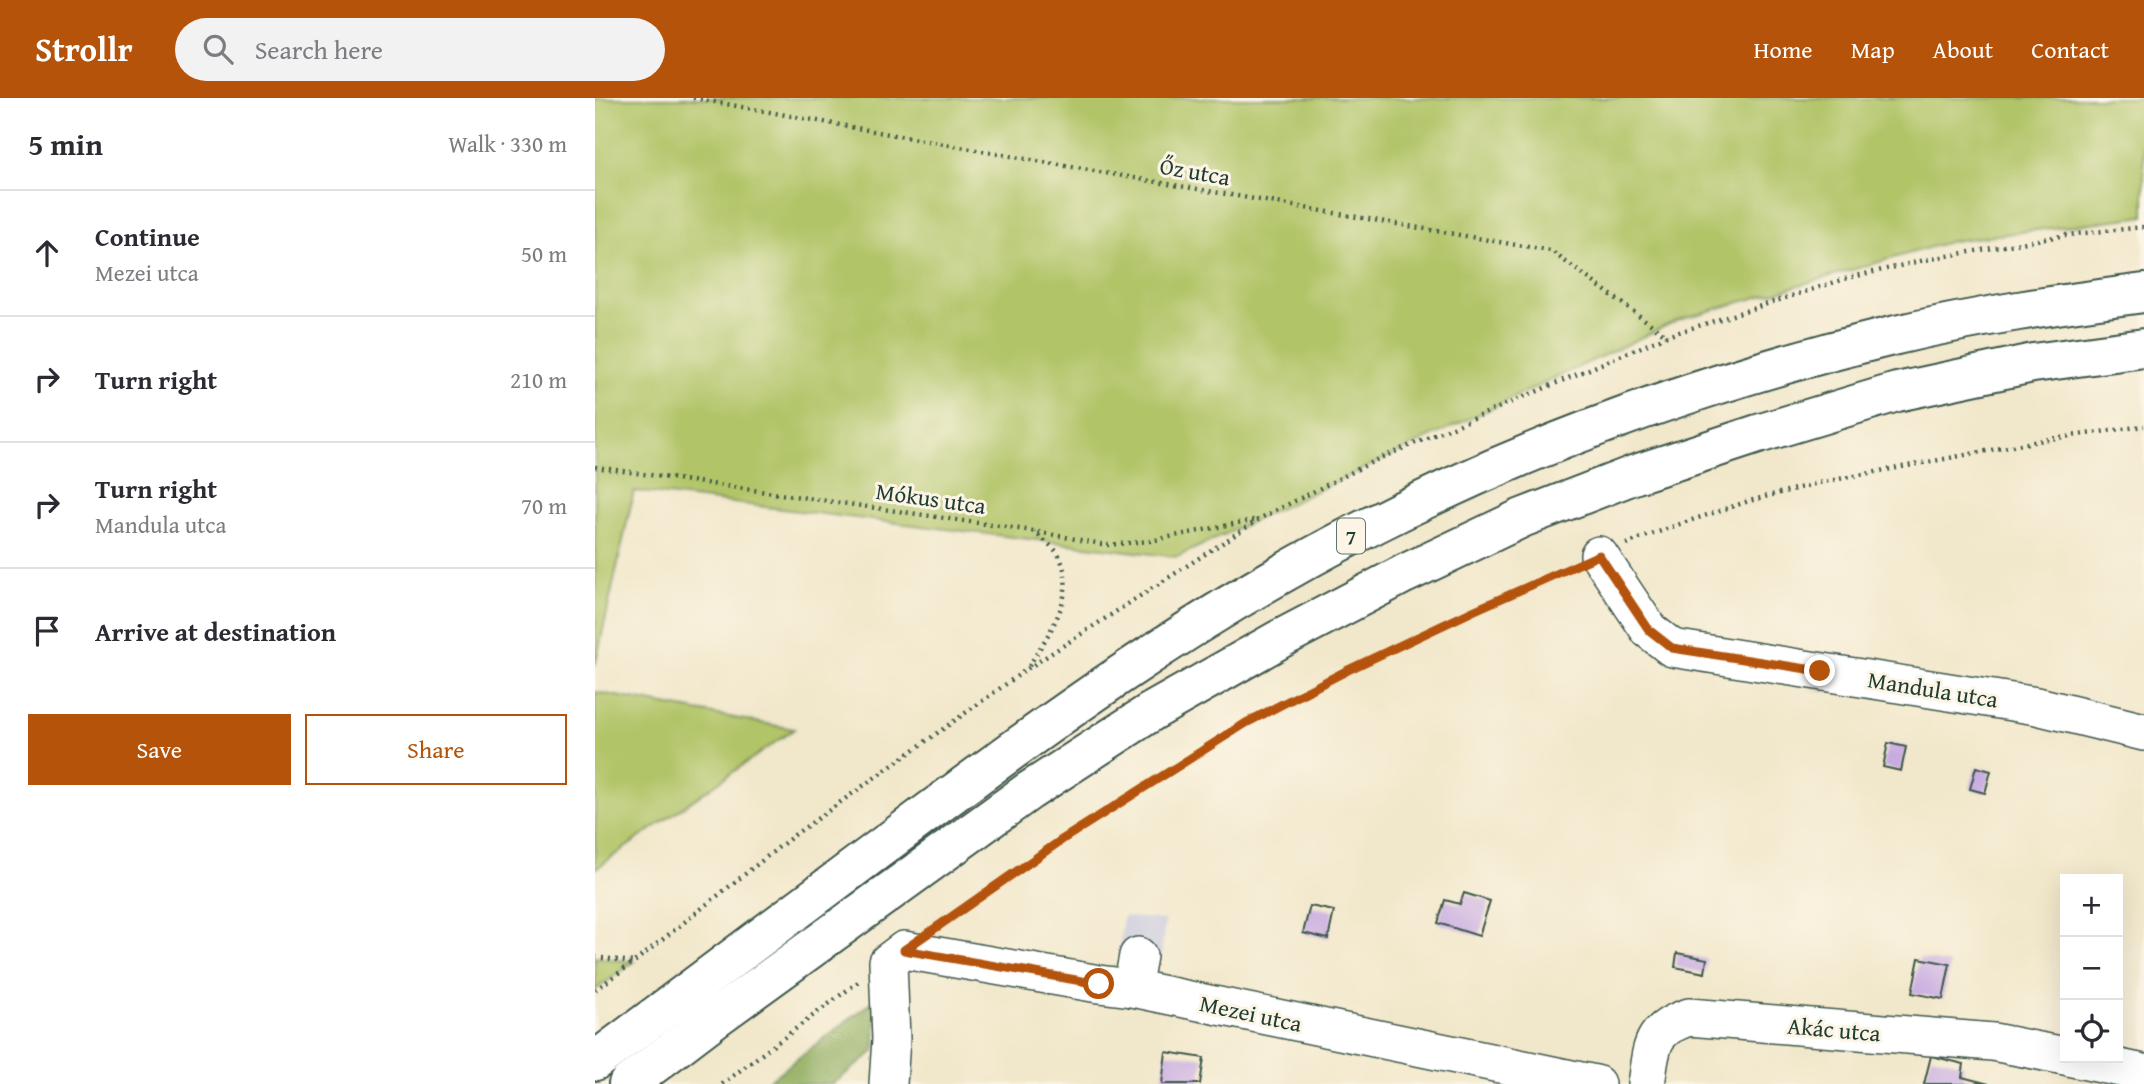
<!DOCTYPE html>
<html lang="en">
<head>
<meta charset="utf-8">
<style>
	body { margin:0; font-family:"Gentium Book Plus",serif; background:#f2f2f3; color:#2b2b33 }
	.controls { position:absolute; right:21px; bottom:21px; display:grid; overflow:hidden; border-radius:0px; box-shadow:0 7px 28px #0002 }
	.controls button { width:63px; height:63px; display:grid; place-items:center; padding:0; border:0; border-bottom:2px solid #e1e1e2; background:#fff; color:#2b2b33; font:35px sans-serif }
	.stop { position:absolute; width:21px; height:21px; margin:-16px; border:5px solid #b45309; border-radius:50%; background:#fff }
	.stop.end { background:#b45309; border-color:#fff; box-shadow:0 2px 7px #0008 }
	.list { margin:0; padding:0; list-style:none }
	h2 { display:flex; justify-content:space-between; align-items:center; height:91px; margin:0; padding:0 28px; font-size:30px }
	h2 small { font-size:23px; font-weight:400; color:#7c7c81 }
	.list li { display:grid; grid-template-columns:46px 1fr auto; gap:21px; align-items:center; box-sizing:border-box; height:126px; padding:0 28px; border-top:2px solid #e1e1e2 }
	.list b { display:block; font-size:26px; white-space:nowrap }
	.list p { margin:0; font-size:23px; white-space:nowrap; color:#7c7c81 }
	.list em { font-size:23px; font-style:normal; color:#7c7c81 }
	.actions { display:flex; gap:14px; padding:21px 28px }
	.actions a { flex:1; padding:16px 0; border:2px solid #b45309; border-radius:0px; text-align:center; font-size:24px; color:#b45309 }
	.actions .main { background:#b45309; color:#fff }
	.icon { flex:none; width:38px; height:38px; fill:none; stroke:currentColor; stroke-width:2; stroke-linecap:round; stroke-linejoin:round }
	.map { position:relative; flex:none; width:1549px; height:986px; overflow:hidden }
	header { display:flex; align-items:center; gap:42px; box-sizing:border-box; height:98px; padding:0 35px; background:#b45309; color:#fff }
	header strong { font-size:33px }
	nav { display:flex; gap:38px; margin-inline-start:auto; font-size:24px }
	.search { width:490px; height:63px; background:#f2f2f3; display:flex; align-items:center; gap:18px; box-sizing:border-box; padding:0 24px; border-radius:38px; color:#7c7c81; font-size:26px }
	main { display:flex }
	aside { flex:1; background:#fff }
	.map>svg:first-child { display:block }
	.industrial { fill:#bfc2dd }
	.green { fill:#b1c468; stroke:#68804e; stroke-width:2 }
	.forest { fill:#8caa5c; stroke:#567448; stroke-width:2 }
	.building { fill:#c7abe1 }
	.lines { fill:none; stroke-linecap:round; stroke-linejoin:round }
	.minor-casing { stroke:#3e564a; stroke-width:40 }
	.major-casing { stroke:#3e564a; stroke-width:42 }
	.path { stroke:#3e564a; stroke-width:4.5; stroke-dasharray:2 5; stroke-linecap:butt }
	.minor { stroke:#fff; stroke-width:37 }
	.major { stroke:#fff; stroke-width:38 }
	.route { stroke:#b45309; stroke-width:9 }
	.labels { text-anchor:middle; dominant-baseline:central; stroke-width:6; stroke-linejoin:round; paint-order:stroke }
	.shield { fill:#fcf5e5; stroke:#617469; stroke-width:2 }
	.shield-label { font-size:21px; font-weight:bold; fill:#1f3d34 }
	.street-label { font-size:23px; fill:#1f3d34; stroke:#fcf5e5 }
</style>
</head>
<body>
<header>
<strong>Strollr</strong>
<div class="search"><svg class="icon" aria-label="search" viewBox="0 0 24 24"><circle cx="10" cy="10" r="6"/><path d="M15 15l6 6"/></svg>Search here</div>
<nav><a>Home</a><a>Map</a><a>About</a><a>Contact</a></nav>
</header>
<main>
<aside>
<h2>5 min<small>Walk · 330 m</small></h2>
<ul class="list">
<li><svg class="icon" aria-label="ahead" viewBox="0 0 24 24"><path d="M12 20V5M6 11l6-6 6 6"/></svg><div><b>Continue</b><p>Mezei utca</p></div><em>50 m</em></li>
<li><svg class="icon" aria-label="right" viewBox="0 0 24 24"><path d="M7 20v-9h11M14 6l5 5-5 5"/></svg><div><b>Turn right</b></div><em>210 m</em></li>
<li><svg class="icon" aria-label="right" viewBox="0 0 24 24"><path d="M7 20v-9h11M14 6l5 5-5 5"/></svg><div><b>Turn right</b><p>Mandula utca</p></div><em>70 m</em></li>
<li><svg class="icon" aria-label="arrive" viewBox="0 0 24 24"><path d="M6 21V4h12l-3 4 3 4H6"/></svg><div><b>Arrive at destination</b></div></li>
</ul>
<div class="actions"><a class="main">Save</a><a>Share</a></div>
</aside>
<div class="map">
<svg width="1549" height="986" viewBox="0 0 1549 986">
	<rect width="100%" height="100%" fill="#fcf5e5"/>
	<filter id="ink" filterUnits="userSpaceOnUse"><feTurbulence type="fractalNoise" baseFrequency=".0143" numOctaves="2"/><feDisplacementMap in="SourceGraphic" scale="14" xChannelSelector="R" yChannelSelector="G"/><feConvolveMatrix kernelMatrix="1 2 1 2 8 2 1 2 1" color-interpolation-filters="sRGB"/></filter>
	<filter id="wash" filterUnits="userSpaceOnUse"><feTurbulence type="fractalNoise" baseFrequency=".00686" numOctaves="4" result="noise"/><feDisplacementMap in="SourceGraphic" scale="28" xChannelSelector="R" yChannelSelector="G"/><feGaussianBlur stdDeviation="1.57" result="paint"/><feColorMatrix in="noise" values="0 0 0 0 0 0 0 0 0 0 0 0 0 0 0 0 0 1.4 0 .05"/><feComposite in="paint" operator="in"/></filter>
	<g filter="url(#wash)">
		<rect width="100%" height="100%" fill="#f1e7ca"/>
		<!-- industrial -->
		<polygon class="industrial" points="528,818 570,822 566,860 524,856"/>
		<!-- green -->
		<g class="green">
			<polygon points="0,0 1549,0 1549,118 1357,143 1083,222 582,459 39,393 0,568"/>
			<polygon points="0,594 199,631 0,771"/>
			<polygon points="0,859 39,864 0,892"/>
		</g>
		<!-- forest -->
		<polygon class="forest" points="281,901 280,953 238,986 169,986"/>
		<g id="blocks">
			<!-- building -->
			<g class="building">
				<polygon points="1293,645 1311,649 1306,673 1288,669"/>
				<polygon points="1381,669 1396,673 1390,695 1375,691"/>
				<polygon points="869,795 895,803 884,838 843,825 850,802 865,806"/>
				<polygon points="715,808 739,813 733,841 708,835"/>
				<polygon points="1082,855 1112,861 1110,875 1080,869"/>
				<polygon points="1324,860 1355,866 1348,901 1317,895"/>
				<polygon points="571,954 609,960 605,986 567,986"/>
				<polygon points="1336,958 1369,966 1367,979 1394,986 1329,986"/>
			</g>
		</g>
	</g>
	<g filter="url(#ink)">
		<use href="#blocks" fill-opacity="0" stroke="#3e564a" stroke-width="2"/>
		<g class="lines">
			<!-- minor casing -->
			<g class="minor-casing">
				<g id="minor">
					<polyline points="1004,457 1054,532 1077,550 1442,608 1549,634"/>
					<polyline points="537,890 543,858"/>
					<polyline points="1477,960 1549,975"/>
					<polyline points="293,986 296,941 293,864 309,852 504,886 537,890 1001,986"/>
					<path d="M1051 986C1057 949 1054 932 1094 919L1398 944 1470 958"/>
				</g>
			</g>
			<!-- major casing -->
			<g class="major-casing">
				<g id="major">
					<path d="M0 963C101 887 202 811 304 736 448 628 600 518 760 436 930 348 1111 283 1297 238 1380 218 1465 206 1549 195"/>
					<polyline points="33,986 116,923 434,693 556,614 685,541 809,476 927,420 1041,376 1163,336 1302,294 1438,265 1549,250"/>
				</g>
			</g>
			<!-- path -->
			<g class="path">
				<polyline points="98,0 425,60 956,153 1072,238"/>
				<polyline points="0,369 438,433 512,447 555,443 663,421"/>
				<polyline points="1031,446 1085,426 1154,403 1223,385 1454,341 1549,328"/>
				<path d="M434 568C453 536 485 496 463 456 458 448 446 440 439 434"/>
				<polyline points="345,828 468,741 651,625 753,572 880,512 978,468"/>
				<polyline points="0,859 38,864"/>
				<polyline points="0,892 39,864 198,738 432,571 666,420 783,361 1072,238 1253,180 1330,162 1471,137 1549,129"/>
				<polyline points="127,986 263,884"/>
			</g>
			<!-- minor -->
			<use href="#minor" class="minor"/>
			<!-- major -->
			<use href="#major" class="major"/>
		</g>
	</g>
	<g class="lines" filter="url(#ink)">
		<!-- route -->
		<polyline class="route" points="504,886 309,852 468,741 651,625 753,572 880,512 1004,457 1054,532 1077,550 1225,573"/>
	</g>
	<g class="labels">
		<!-- shield labels -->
		<rect class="shield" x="742" y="420.5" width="28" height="35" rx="5"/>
		<g class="shield-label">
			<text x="756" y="438">7</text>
		</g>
		<!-- street labels -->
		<g class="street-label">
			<text transform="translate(600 73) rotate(10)">Őz utca</text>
			<text transform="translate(336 400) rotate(8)">Mókus utca</text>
			<text transform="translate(1338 591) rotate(9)">Mandula utca</text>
			<text transform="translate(656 915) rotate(12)">Mezei utca</text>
			<text transform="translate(1239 931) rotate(5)">Akác utca</text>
		</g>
	</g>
</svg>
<div class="controls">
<button>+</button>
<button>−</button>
<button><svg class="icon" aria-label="locate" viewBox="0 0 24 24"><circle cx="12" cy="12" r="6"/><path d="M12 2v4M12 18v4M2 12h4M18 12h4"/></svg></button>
</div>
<div class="stop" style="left:504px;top:886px"></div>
<div class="stop end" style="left:1225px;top:573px"></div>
</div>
</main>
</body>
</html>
